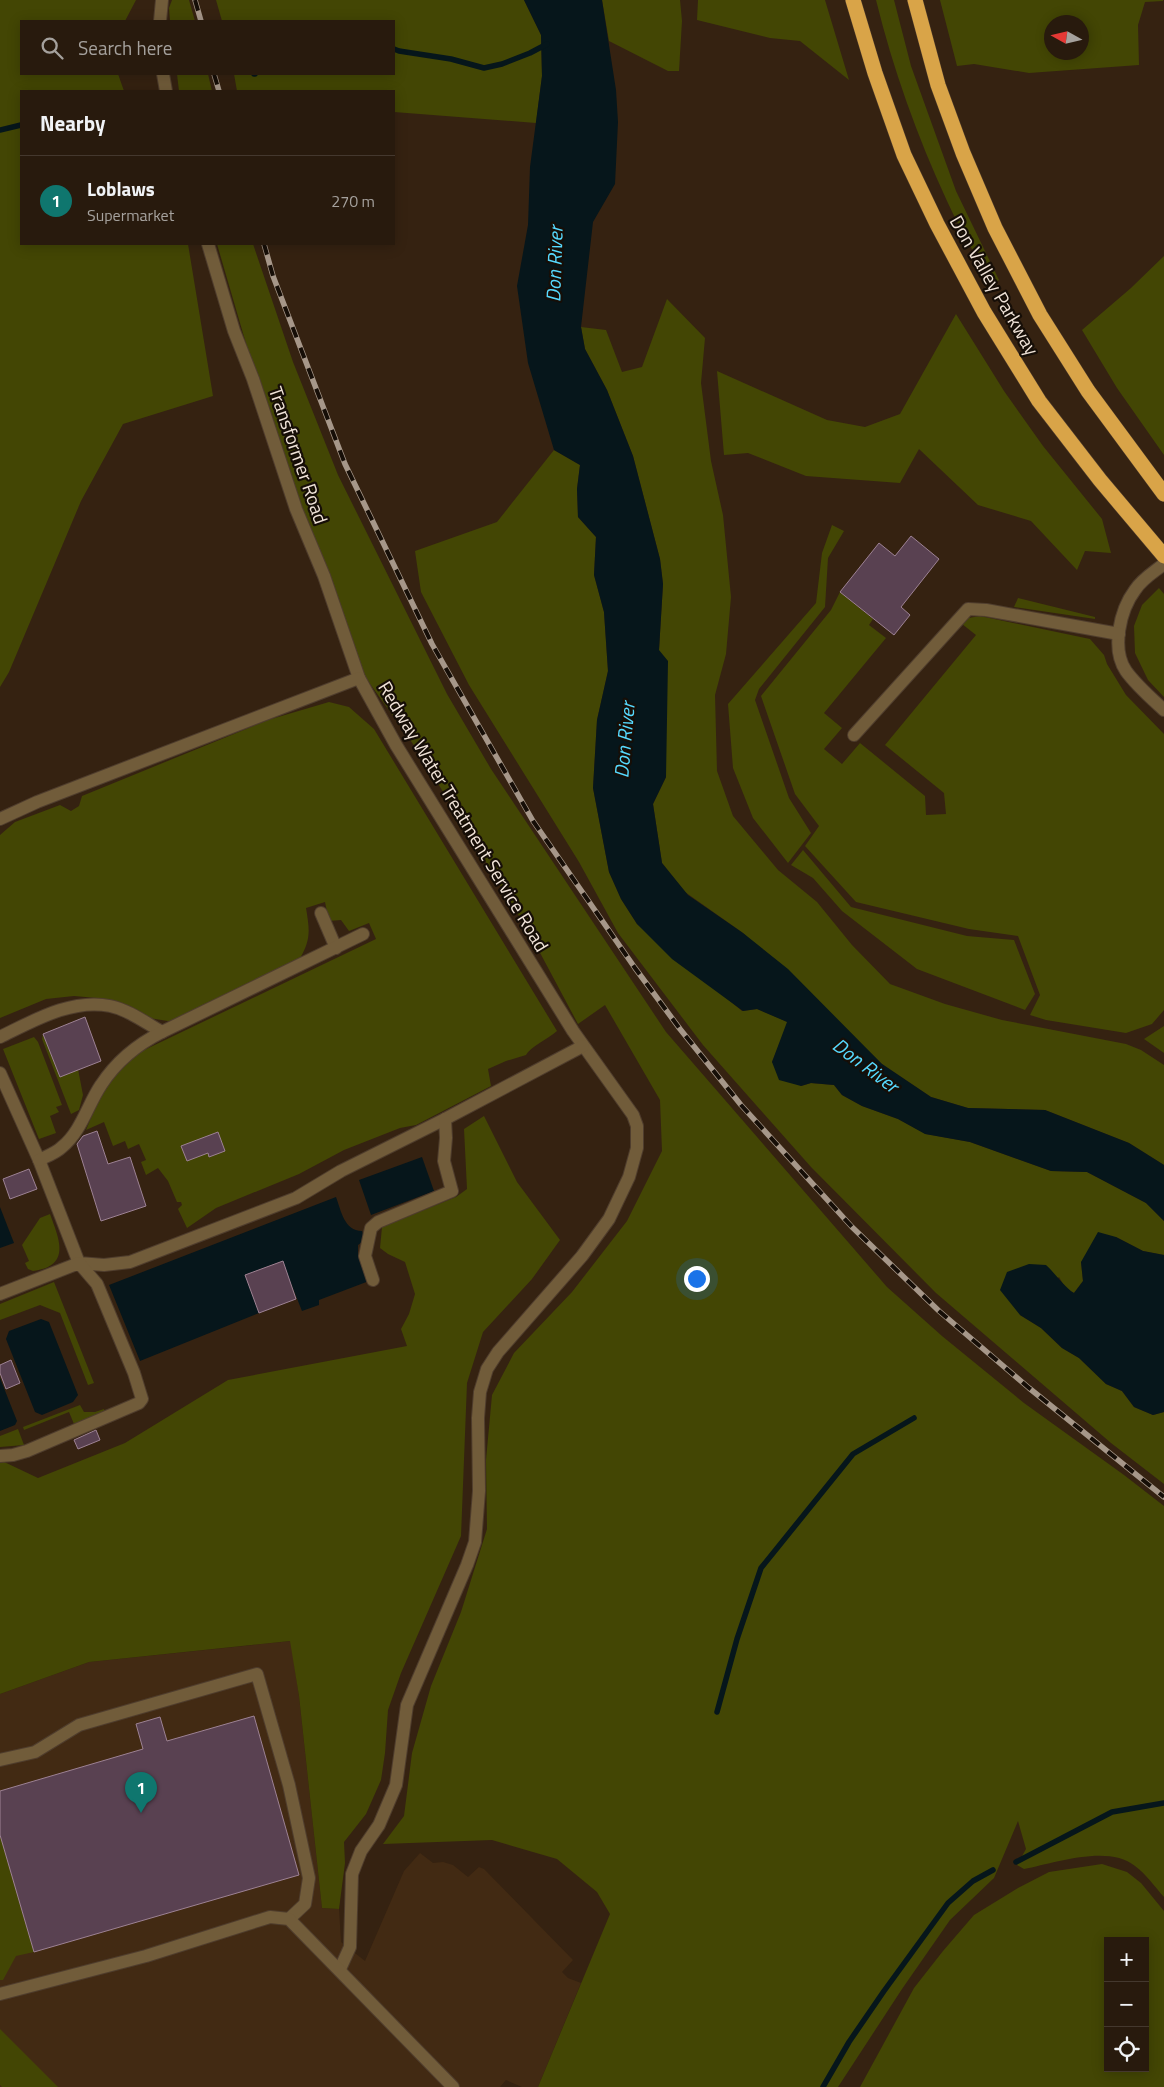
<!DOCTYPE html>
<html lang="en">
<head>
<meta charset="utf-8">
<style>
	body { margin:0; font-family:"Titillium Web",sans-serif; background:#302316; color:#f1f3f6 }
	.controls { position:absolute; right:15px; bottom:15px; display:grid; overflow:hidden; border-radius:0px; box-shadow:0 2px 12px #0003 }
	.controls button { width:45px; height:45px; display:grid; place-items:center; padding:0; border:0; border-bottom:1px solid #44382e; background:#281a0d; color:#f1f3f6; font:25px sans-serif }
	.compass { position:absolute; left:1044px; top:15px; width:45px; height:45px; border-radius:50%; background:#281a0d; box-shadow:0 2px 12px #0003; rotate:278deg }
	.you { position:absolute; left:696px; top:1278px; width:18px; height:18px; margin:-12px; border:4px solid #fff; border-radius:50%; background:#1a73e8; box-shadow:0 0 0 8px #1a73e833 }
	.badge { display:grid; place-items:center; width:32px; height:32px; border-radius:50%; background:#0f766e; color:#fff; font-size:16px; font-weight:700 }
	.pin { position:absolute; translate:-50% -41px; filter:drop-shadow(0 1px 2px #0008) }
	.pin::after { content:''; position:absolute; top:26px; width:18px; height:15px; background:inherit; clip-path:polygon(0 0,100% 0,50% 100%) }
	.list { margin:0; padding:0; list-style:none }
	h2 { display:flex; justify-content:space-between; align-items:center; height:65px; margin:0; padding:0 20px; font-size:21px }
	h2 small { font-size:16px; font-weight:400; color:#a5a19d }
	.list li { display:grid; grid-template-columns:32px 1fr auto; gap:15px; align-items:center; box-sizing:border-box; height:90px; padding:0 20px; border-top:1px solid #44382e }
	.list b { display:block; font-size:19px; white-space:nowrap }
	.list p { margin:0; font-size:16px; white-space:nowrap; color:#a5a19d }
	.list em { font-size:16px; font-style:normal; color:#a5a19d }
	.icon { flex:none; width:28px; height:28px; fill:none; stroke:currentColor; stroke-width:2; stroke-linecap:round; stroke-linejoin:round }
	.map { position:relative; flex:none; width:1164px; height:2087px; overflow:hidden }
	.search { position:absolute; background:#281a0d; box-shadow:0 2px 12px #0003; left:20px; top:20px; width:375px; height:55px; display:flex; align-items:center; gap:12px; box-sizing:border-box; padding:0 18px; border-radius:0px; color:#a5a19d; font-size:19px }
	.panel { position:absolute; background:#281a0d; box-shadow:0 2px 12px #0003; left:20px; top:90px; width:375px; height:155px; border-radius:0px }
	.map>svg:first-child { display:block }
	.built { fill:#422a13 }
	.green { fill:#434604; fill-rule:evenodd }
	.water { fill:#06161b }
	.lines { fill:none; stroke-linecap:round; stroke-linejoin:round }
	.stream { stroke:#06161b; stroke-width:5.5 }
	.building { fill:#594151; stroke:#9d8294 }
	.minor-casing { stroke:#4f3d2d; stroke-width:14 }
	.highway-casing { stroke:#4f3d2d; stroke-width:16 }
	.minor { stroke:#715c3a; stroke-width:12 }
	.highway { stroke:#d9a448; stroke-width:15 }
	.rail-casing { stroke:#a69789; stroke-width:5.5 }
	.rail { stroke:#160e07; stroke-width:4; stroke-dasharray:11; stroke-linecap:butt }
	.labels { text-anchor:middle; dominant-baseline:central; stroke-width:4.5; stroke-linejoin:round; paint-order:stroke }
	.street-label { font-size:19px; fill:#f0e3d8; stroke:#160e07 }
	.water-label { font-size:20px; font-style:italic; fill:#56d9fe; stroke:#160e07 }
</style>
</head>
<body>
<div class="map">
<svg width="1164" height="2087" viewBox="0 0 1164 2087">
	<rect width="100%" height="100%" fill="#352211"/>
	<!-- built -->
	<polygon class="built" points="291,1641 299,1696 322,1908 339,1909 341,1942 365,1961 404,1871 420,1853 433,1863 443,1862 453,1865 468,1877 479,1867 484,1869 573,1960 562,1972 568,1978 581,1983 538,2087 522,2087 506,2080 500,2087 0,2087 0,1694 89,1662"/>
	<!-- green -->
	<g class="green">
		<polygon points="0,0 136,0 125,21 21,21 21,74 118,74 124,91 21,91 21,244 188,244 213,396 123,424 81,501 9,672 0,687"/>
		<polygon points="172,0 189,0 195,21 170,21 169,8"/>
		<polygon points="216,0 524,0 541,35 542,76 536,123 394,112 394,91 237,91 234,74 394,74 394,21 222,21"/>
		<polygon points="602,0 680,0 682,21 679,71 668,71 609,41"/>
		<polygon points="698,0 825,0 849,80 800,41 770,38 697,20"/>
		<path d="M876 0H894L911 66 956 191 999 280 992 285C977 257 960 230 947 201 917 136 893 69 876 0Z"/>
		<path d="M940 0H1163V1L1145 2 1138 25 1139 65 1029 73 974 64 957 66ZM1082 22V52H1052V22Z"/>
		<polygon points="177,74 208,74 212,91 179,91"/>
		<path d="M217 244H253L293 362 338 475 447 694 491 769 666 1032 887 1287 942 1336 1024 1403 1124 1475 1164 1506V1897C1155 1887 1146 1874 1135 1866 1109 1844 1054 1863 1024 1869L1017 1865 1026 1849 1018 1821 994 1878 950 1920 902 1989 838 2087H538L610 1914 597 1892 557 1859 492 1840 383 1844 404 1816 412 1753 431 1686 461 1612 487 1529 486 1460 492 1395 514 1353 572 1292 627 1221 662 1151 660 1100 605 1005 578 1024 530 934 418 751 363 674 292 501Z"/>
		<polygon points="1164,256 1164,455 1117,388 1082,330 1131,288"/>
		<polygon points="667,299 705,338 701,383 711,461 723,515 731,597 726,654 715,695 717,771 733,816 778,870 817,902 852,945 890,984 945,1004 1002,1020 1126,1044 1141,1050 1164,1065 1164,1165 1129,1143 1045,1110 968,1108 931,1097 882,1064 743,933 685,892 662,863 653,804 666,777 666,733 659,650 663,584 660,559 633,456 607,390 585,349 581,327 606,330 622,372 642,367"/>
		<polygon points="956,314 1004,391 1043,446 1102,519 1111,553 1085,551 1077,570 1031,521 978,505 919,449 900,483 806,476 748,453 724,455 717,371 827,420 865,427 900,414"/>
		<polygon points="554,450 580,465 577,489 578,517 596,537 594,575 604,612 608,671 597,720 593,788 609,872 621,899 637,924 742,1011 757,1009 788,1022 772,1062 801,1086 811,1083 834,1085 842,1095 862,1106 898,1119 926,1134 970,1142 1051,1171 1087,1172 1146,1203 1164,1221 1164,1255 1143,1251 1116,1237 1081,1262 1083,1281 1074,1293 1066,1289 1059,1277 1020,1315 1041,1328 1062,1348 1079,1358 1106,1384 1122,1391 1134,1407 1153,1415 1164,1412 1164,1484 1111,1443 936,1293 811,1167 703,1045 618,933 579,862 469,685 421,592 415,551 497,522"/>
		<polygon points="832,525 844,531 828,558 825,607 759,689 755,700 789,798 811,833 788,863 753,818 733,768 728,704 816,603 822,553"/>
		<polygon points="1159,588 1164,594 1164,697 1148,680 1135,653 1134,626 1142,605"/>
		<polygon points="840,592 873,619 869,625 886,638 824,713 842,728 824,749 842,764 860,743 925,796 926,815 946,814 944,793 885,745 976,635 962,624 963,619 980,616 1090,639 1104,655 1107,664 1126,695 1164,734 1164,1010 1152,1024 1126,1033 1046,1020 1030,1015 1040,995 1018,936 969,929 856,902 805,846 819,826 795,794 761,696 831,610"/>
		<polygon points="1018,598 1095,617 1095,619 1014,607"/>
		<path d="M329 702 349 707 374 729 557 1031C548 1039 530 1047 526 1055L506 1061 488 1069 491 1086 416 1125 400 1128 344 1150 299 1174 216 1208 187 1228 178 1209 182 1205 181 1202H177L168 1181 158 1168 146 1175 141 1162 146 1160 139 1144 128 1149 125 1141 113 1146 104 1122 86 1130 96 1105 111 1079 138 1053 376 939 369 923 349 931 341 920 329 921 325 902 306 908C310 932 311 940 298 962L174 1022 149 1018 97 998 74 996 46 999 0 1018V835L15 822 60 805 71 811 79 806 82 796 268 720Z"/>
		<polygon points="803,850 851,907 967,936 1014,940 1035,994 1025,1010 917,969 842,911 813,878 791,865"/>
		<polygon points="1164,1026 1164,1053 1144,1039"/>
		<polygon points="43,1034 60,1076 78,1069 83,1095 79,1110 71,1114 42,1039"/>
		<polygon points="34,1037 38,1042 62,1105 56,1107 59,1112 50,1116 56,1133 39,1139 3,1049"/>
		<polygon points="484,1116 517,1182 560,1240 532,1279 483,1332 467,1383 461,1536 401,1673 388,1710 385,1753 381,1780 366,1814 344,1842 345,1863 339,1909 322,1908 299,1696 290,1641 89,1662 0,1694 0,1460 38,1478 125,1443 228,1380 407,1346 401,1329 409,1314 415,1294 405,1262 388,1254 380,1248 382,1227 456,1197 467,1189 464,1129"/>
		<path d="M50 1214C59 1239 72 1266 33 1271L28 1269 25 1263 29 1261 22 1245 40 1218Z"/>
		<polygon points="54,1282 94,1383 88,1385 60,1313 40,1305 0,1320 0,1304"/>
		<polygon points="80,1405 84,1412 95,1412 104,1409 105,1412 74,1424 69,1412 24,1430 23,1427"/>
		<polygon points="18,1429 24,1445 0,1447 0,1436"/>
		<polygon points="0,1835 34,1952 16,1956 3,1980 0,1980"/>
		<path d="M1102 1864 1127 1872 1141 1883 1164 1911V2087H860L914 1988 943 1951 974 1915 1018 1888 1049 1872ZM1108 1941H1145V2068H1108Z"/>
		<polygon points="0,2029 58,2087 2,2087 0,2085"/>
	</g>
	<!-- water -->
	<g class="water">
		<polygon points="524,0 602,0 616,90 618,122 615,184 593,222 581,327 585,349 607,390 633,456 660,559 663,584 659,650 668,661 666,777 653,804 662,863 688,895 743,933 788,969 882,1064 931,1097 968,1108 1045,1110 1129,1143 1164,1165 1164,1221 1146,1203 1087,1172 1051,1171 970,1142 925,1134 898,1119 862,1106 842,1095 834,1085 811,1083 801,1086 779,1080 772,1062 787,1022 757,1009 743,1011 672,959 637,924 621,899 609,872 593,788 597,720 608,671 604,612 594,575 596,537 578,517 577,489 580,465 554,450 528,363 517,286 528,225 530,167 542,76 541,35"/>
		<polygon points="422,1157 434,1191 371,1215 359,1180"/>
		<path d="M336 1197C341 1210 344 1231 362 1231L365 1240 358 1245V1253L369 1281 319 1300V1305L302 1311 282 1261 245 1275 259 1313 140 1361 109 1285Z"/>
		<polygon points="0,1207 14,1243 0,1248"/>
		<path d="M1098 1232 1116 1237 1143 1251 1164 1255V1412L1153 1415 1134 1407 1122 1391 1106 1384 1079 1358 1062 1348 1041 1328 1020 1315 1000 1290 1007 1272 1029 1264 1046 1265C1055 1273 1065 1288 1074 1293L1083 1281 1081 1262Z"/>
		<polygon points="41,1319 49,1322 78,1395 73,1402 42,1415 35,1412 6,1339 9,1331"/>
		<polygon points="0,1378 17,1421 15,1425 0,1431"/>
	</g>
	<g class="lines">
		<!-- stream -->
		<g class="stream">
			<polyline points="394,49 399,51 451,59 484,68 502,64 530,53 547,44"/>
			<polyline points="254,74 255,74"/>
			<polyline points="0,130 21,125"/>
			<polyline points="717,1712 737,1639 761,1568 853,1454 914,1418"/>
			<polyline points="1016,1862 1112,1812 1164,1803"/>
			<polyline points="823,2087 849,2042 884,1991 948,1903 973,1881 993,1870"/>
		</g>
	</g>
	<!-- building -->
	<g class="building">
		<polygon points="911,536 939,559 901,607 910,615 894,635 840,592 879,543 895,556"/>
		<polygon points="85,1017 101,1061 60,1077 43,1034"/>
		<polygon points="97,1131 108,1164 130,1157 146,1206 101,1221 77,1144 83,1136"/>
		<polygon points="218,1132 225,1151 209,1157 208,1153 187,1161 181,1146"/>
		<polygon points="29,1169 37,1189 10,1199 3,1179"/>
		<polygon points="283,1261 296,1299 259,1313 245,1275"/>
		<polygon points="11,1360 20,1383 6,1389 0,1373 0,1365"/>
		<polygon points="96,1430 100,1440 78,1449 74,1440"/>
		<polygon points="254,1716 299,1875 34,1952 0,1835 0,1791 143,1749 136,1724 160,1717 167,1741"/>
	</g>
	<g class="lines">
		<!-- minor casing -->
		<g class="minor-casing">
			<g id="minor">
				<polyline points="160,21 162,0"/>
				<polyline points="163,74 166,91"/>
				<polyline points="208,244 234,331 253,379 296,509 324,576 359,678 396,745 573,1031 633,1115 637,1126 637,1148 629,1177 609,1219 582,1256 498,1352 487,1369 480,1392 478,1418 479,1491 475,1542 467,1565 407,1705 396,1785 379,1825 361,1851 352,1874 350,1947 340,1969"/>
				<path d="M1164 564C1154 572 1142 579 1135 590 1120 610 1111 649 1126 671 1136 685 1151 698 1164 710"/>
				<polyline points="854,735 968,609 986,610 1119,634"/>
				<polyline points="0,819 37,802 359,678"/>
				<polyline points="321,913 336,948"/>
				<path d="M0 1037C33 1021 72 998 110 1006 129 1010 146 1023 162 1032"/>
				<polyline points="0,1073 39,1160 79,1263 104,1265 130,1262 296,1198 341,1171 445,1119 583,1046"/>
				<path d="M39 1160C47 1156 56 1153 62 1147 81 1132 88 1104 101 1085 116 1062 138 1044 162 1032L363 934"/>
				<polyline points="373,1280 365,1256 371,1228 378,1222 452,1191 444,1161 446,1138 445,1119"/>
				<polyline points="0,1294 79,1263 97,1284 134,1373 142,1399 139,1403 27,1451 13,1455 0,1456"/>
				<polyline points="0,1760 35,1752 79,1725 257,1674 289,1785 309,1878 305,1904 289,1919"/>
				<polyline points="0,1994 146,1956 270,1917 289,1919 453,2087"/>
			</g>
		</g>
		<!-- highway casing -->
		<g class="highway-casing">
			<g id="highway">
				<polyline points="853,0 875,73 904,155 937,224 984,312 1039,401 1100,480 1164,556"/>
				<polyline points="915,0 938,85 963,153 995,228 1040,315 1088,391 1164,494"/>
			</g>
		</g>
		<!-- minor -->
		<use href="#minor" class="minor"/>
		<!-- highway -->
		<use href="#highway" class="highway"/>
		<!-- rail casing -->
		<g class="rail-casing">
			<g id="rail">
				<polyline points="195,0 201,21"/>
				<polyline points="214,74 219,91"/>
				<polyline points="264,244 273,276 345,464 432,644 533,821 635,968 680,1029 741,1105 852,1227 939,1311 1029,1388 1164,1497"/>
			</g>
		</g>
		<!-- rail -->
		<use href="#rail" class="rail"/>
	</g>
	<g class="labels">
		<!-- street labels -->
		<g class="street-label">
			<text transform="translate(995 285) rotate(60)">Don Valley Parkway</text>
			<text transform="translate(299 455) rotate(71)">Transformer Road</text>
			<text transform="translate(464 816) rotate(59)">Redway Water Treatment Service Road</text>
		</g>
		<!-- water labels -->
		<g class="water-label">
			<text transform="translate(554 264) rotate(-88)">Don River</text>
			<text transform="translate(624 740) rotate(-85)">Don River</text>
			<text transform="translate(866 1065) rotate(37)">Don River</text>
		</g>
	</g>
</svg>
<div class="controls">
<button>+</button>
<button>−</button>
<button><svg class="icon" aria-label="locate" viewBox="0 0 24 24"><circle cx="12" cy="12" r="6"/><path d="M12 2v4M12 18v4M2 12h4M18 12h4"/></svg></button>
</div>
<svg class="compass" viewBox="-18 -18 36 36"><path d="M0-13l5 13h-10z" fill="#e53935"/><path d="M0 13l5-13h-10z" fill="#a5a19d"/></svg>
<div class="you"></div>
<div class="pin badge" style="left:141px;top:1813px">1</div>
<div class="search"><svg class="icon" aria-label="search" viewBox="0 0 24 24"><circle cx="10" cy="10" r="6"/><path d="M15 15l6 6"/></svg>Search here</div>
<section class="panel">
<h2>Nearby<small></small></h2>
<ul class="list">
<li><span class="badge">1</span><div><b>Loblaws</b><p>Supermarket</p></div><em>270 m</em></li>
</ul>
</section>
</div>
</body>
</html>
